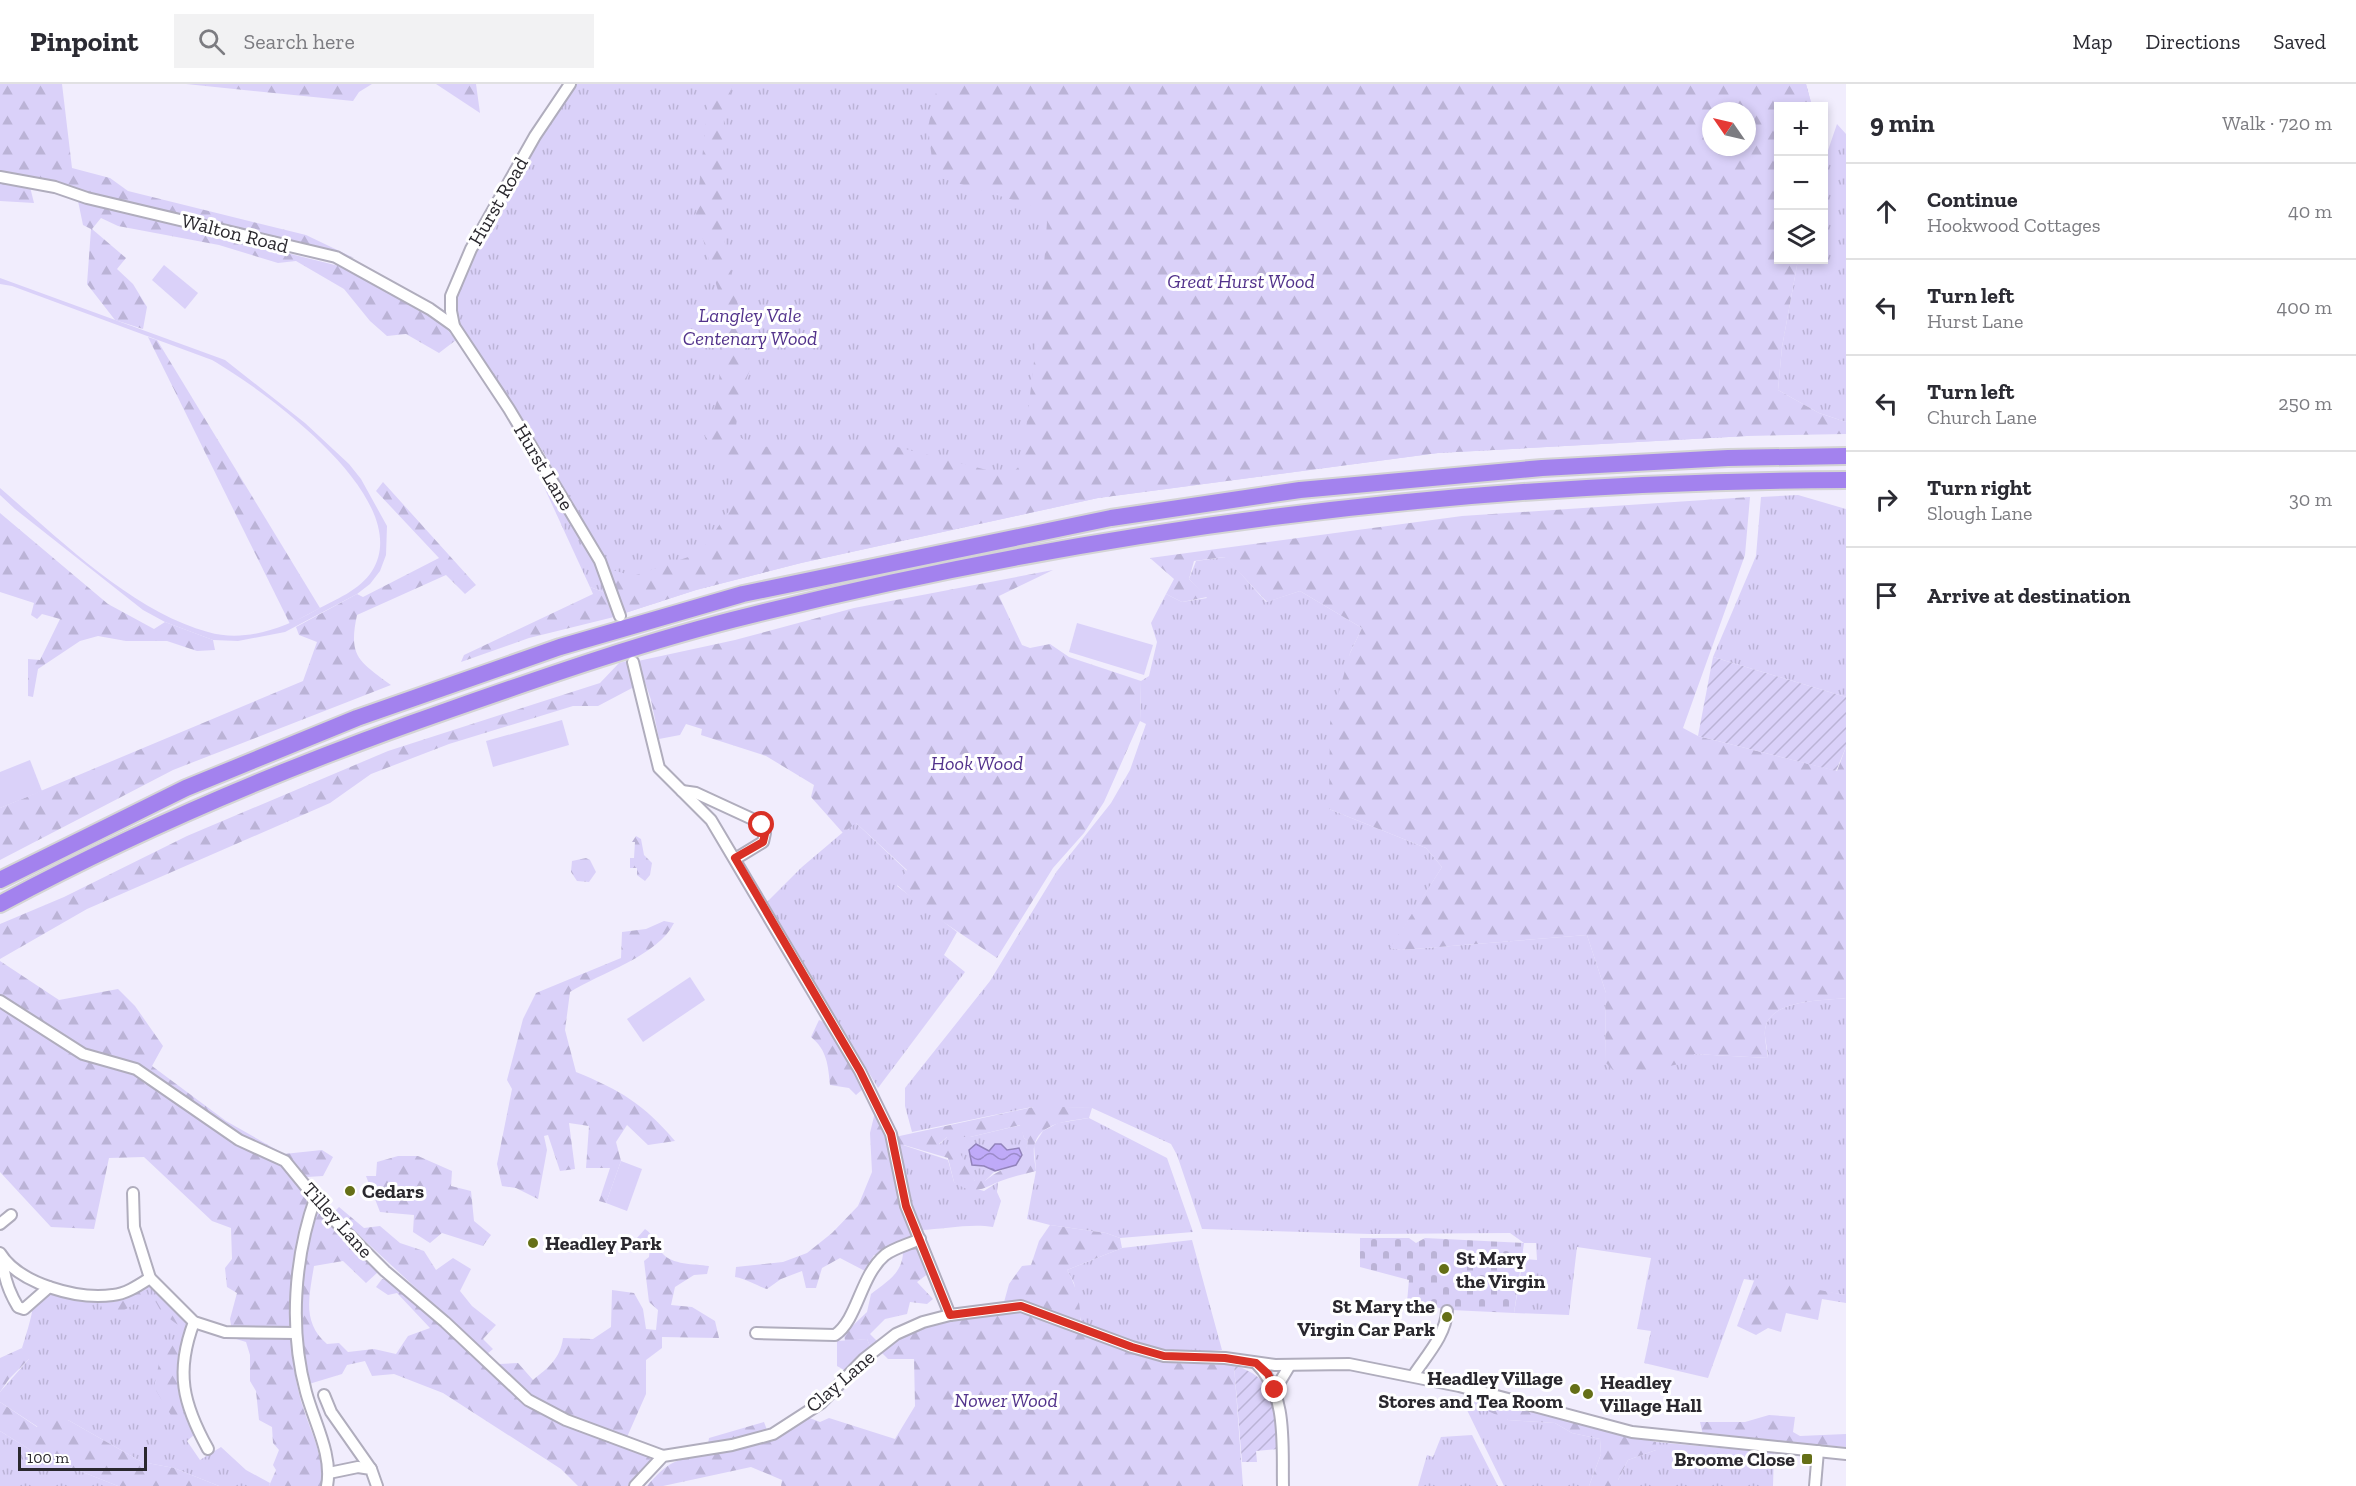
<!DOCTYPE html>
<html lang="en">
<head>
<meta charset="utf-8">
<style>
	body { margin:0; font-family:"Zilla Slab",serif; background:#f2f2f3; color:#2b2b33 }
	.controls { position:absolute; right:18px; top:18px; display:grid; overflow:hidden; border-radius:0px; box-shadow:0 3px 9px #0003 }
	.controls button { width:54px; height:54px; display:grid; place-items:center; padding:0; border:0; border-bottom:2px solid #e1e1e2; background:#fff; color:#2b2b33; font:30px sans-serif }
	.compass { position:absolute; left:1702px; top:18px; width:54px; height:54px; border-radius:50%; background:#fff; box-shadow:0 3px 9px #0003; rotate:304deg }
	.scale { position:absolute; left:18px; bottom:15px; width:129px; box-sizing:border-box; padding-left:6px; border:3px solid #2a282e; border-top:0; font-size:16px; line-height:21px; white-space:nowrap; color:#2a282e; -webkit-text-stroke:4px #fff; paint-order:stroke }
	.stop { position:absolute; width:18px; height:18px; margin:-14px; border:4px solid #d93025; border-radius:50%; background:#fff }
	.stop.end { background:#d93025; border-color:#fff; box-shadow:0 2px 6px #0008 }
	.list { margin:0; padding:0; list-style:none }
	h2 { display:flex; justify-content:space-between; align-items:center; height:78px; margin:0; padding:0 24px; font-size:26px }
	h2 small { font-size:20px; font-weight:400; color:#7c7c81 }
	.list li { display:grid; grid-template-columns:39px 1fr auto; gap:18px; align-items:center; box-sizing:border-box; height:96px; padding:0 24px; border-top:2px solid #e1e1e2 }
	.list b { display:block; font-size:22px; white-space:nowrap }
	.list p { margin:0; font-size:20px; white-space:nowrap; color:#7c7c81 }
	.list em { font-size:20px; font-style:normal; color:#7c7c81 }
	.icon { flex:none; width:33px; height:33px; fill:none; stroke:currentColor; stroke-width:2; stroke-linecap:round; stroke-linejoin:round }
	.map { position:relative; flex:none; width:1846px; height:1402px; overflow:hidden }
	header { display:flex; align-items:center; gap:36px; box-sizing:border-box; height:84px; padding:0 30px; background:#fff; border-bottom:2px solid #e1e1e2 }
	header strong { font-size:28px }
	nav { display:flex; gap:33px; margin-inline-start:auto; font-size:21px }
	.search { width:420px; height:54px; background:#f2f2f3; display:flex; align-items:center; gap:15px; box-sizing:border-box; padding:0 21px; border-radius:0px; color:#7c7c81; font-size:22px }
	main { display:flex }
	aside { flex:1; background:#fff }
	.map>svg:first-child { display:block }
	.grass { fill:url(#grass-tufts); fill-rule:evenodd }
	.forest { fill:url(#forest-firs); fill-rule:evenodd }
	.cemetery { fill:url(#cemetery-stones) }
	.garden { fill:url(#garden-furrows) }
	.pitch { fill:#dad1f9 }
	.water { fill:url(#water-waves); stroke:#9283bb; stroke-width:1.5 }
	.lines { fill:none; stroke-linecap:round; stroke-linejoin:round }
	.minor-casing { stroke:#b0adbd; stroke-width:14 }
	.highway-casing { stroke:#d4d4d5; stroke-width:20 }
	.minor { stroke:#fff; stroke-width:10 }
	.highway { stroke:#a382ee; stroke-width:16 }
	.route { stroke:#d93025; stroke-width:8 }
	.poi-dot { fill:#656f17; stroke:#fff; stroke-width:2 }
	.labels { text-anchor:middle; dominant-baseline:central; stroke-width:6; stroke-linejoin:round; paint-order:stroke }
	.street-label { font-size:20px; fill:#2a282e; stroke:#fff }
	.park-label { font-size:20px; font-style:italic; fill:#52328b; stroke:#fff }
	.poi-label { font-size:20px; font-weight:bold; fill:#2a282e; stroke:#fff; text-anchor:start }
</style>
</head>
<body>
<header>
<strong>Pinpoint</strong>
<div class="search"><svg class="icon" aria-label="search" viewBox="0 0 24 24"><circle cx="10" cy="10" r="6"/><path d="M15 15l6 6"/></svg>Search here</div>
<nav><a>Map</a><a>Directions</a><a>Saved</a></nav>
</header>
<main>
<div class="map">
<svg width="1846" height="1402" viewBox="0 0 1846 1402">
	<defs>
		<pattern id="grass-tufts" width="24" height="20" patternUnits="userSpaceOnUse" patternTransform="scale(1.5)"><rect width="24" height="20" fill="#dad1f9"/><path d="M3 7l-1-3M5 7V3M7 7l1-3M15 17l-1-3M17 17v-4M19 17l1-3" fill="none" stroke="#bbb3d6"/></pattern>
		<pattern id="forest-firs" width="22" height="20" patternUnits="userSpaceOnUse" patternTransform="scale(1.5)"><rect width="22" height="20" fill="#dad1f9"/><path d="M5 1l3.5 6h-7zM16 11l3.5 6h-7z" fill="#bbb3d6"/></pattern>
		<pattern id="cemetery-stones" width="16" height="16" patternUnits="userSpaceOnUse" patternTransform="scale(1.5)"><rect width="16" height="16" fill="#dad1f9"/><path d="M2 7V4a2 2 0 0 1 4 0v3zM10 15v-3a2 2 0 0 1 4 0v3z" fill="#bbb3d6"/></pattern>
		<pattern id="garden-furrows" width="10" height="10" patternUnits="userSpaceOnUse" patternTransform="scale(1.5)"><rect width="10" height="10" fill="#dad1f9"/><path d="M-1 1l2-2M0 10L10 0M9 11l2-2" fill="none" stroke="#bbb3d6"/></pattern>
		<pattern id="water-waves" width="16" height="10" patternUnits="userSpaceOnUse" patternTransform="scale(1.5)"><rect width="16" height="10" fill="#bfaaf8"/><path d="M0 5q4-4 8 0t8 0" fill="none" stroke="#9b8ac9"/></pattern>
	</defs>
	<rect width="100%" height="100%" fill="#f1edfd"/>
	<!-- grass -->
	<g class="grass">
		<path d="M575 0H1806L1812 22H1778V176L1747 352 1438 369 1098 414 801 479 696 506 622 530 609 485 544 369 457 237 454 216 464 190 543 47ZM1711 27H1747V63H1711Z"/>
		<polygon points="1837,40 1846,50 1846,338 1819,329 1778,306 1782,263 1798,176 1824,176 1824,78"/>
		<polygon points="538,390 593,472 606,509 590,503"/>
		<polygon points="1798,411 1846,425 1846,613 1713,573 1756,472 1761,413"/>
		<path d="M1226 473 1266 518 1300 507 1362 544 1350 569 1329 725 1426 764 1442 783 1391 864 1401 866 1587 851 1606 909 1605 978 1694 970 1768 974C1768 965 1764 954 1765 946 1768 915 1823 917 1846 914V1211L1744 1195 1708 1294 1644 1279 1651 1247 1637 1245 1651 1174 1577 1163 1569 1231 1514 1229 1523 1175 1537 1176 1536 1159H1524L1510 1149 1370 1150 1202 1145 1177 1071 1171 1060 1092 1024 1032 1023 912 1048 905 1022V1004L990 897 1057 787 1111 719 1130 686 1146 640 1140 637 1141 597 1149 592 1157 558 1151 539 1166 510 1182 518 1207 514 1189 495 1196 477Z"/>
		<polygon points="855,738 907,787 897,802 957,848 944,871 965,888 878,1004 767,818 802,783"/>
		<polygon points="1089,1034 1167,1074 1193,1148 1120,1154 1106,1149 1050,1141 1027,1135 1036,1087 1034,1061 1043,1047 1058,1039"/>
		<polygon points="1021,1041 1024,1054 1028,1057 1026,1067 1022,1071 1019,1064 990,1067 976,1061 984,1082 995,1087 985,1097 975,1097 968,1087 939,1061 947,1053 970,1053"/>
		<path d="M903 1061 948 1076 954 1098 984 1107 998 1098 997 1108 1001 1117 993 1143C972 1139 943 1145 921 1146L909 1117 897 1070Z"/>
		<polygon points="1192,1156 1222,1266 1187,1269 1159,1266 1081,1238 1074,1199 1067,1186 1122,1164"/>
		<path d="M146 1203H152L188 1237C182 1286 168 1303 194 1351L187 1357 200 1376 221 1363 246 1386 270 1399 269 1402H219L174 1384 142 1378 68 1336 38 1343 0 1318V1308L29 1275 22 1264C24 1258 32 1232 32 1227L50 1208C85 1218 114 1222 146 1203Z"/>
		<polygon points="1468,1310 1483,1313 1508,1336 1555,1339 1572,1349 1600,1355 1601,1370 1589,1402 1504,1402 1467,1326 1464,1313"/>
		<polygon points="0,1347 37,1370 118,1402 0,1402"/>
		<polygon points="1472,1351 1498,1402 1418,1402 1427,1371 1433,1373 1441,1353"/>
		<polygon points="1656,1358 1774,1369 1773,1402 1618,1402 1618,1396 1628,1376 1656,1366"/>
	</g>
	<!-- forest -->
	<g class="forest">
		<polygon points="0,0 62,0 72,84 110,94 128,107 306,151 354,174 72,105 30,103 34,119 0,117"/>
		<polygon points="186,0 372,0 359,8 353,17"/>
		<polygon points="436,0 476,0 480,29"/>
		<path d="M710 0H733L724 30 722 145 751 283 740 312 735 350 755 363 882 359 1010 392 1022 379 1042 210 1047 138 1043 125 934 92 928 43 938 0H1806L1812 22H1778V176H1798L1782 263 1778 306 1819 329 1846 338V350L1747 352 1438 369 1098 414 801 479 696 506 622 530 609 485 633 492 700 469 746 402 705 352 719 311 721 217 696 131ZM1711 27H1747V63H1711Z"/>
		<polygon points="78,117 339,182 442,239 456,256 439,269 406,250 387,252 370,237 344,205 296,177 278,179 219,161 118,142 101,134 92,145 126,174 117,185 133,200 147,223 143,245 115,236 87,200 91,145 83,141"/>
		<polygon points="148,253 157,256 320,524 290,540"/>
		<path d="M383 398 476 501 465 510 446 491 357 531C348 573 359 577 391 601L173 686 0 776V724L303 597 317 558 299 551 296 543 357 510 363 513 439 474 376 407Z"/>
		<path d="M1750 413 1745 471 1683 644 1698 652 1837 687 1846 663V914C1823 917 1768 915 1765 946 1764 954 1767 965 1768 974L1694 970 1692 977 1652 986 1612 985 1605 978 1606 909 1587 851 1401 866 1390 864 1442 783 1426 764 1329 725 1330 639 1350 569 1362 544 1300 507 1267 518 1225 473 1194 477 1189 495 1207 513 1182 518 1166 510 1174 495 1150 474 1462 432Z"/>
		<polygon points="0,429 108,520 154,545 165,538 213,556 215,566 197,567 167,557 126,557 98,552 80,557 38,585 33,613 28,612 28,575 40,576 60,535 42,530 37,535 31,531 34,519 0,508"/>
		<polygon points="1053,486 999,512 1022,561 1030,564 1050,560 1069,573 1141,597 1140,637 1104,718 1084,749 1053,784 997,874 924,825 897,801 907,786 856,739 843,749 811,713 814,701 766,672 701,651 702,645 686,640 680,651 659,655 651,616 638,577 735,556 854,524"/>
		<polygon points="590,503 606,509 614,533 529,554 461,578 464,571 593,510"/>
		<polygon points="627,577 634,603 598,622 573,622 449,660 371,690 330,719 87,825 0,875 0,840 64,813 187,752 388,667 600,599 619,579"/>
		<polygon points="636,752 641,755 644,771 652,779 650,791 645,797 637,791 637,784 630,784 630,774 634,774 635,758 632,758"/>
		<polygon points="586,774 590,776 596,788 589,798 577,797 571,788 572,777"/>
		<path d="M664 837 674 839C658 872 600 889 570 908L565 946 576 988C620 1006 644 1020 675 1057L648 1061 627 1041 616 1058 621 1077 606 1119 599 1117 610 1084H586L589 1042 569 1039 575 1085 560 1087 548 1051 544 1052 547 1066 538 1115 516 1104 502 1102 497 1080 512 1005 507 996 523 935 536 909 621 874 622 848 646 845Z"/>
		<path d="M0 877 59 916 118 905 135 922 163 962 152 982 226 1037 284 1070 322 1066 333 1073 323 1092 307 1093 301 1099 307 1118 306 1127 321 1125 378 1188 366 1199 343 1177 314 1182C309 1213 302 1239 327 1260L339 1259 348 1268 374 1265 396 1270 408 1252 430 1244 397 1209 388 1211 376 1203 382 1195 390 1196 526 1320 554 1336 648 1371 651 1377 629 1402H578L561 1385 443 1309 394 1290 372 1292 365 1277 347 1281 342 1290 309 1300 294 1235 290 1239C292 1265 294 1292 301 1317 310 1347 324 1371 323 1402H269L276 1386 273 1381 279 1366 273 1359 272 1343 259 1336 256 1307 250 1297V1271L246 1258 233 1254 230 1235 237 1209 227 1203 225 1184 232 1175 231 1144 212 1137 144 1073 109 1074 94 1145 51 1143 0 1088Z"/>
		<path d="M819 936 827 940 864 1004 856 1011 849 1004 830 1001C828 981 827 966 811 953Z"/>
		<path d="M1038 1022 1092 1024 1089 1034C1070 1037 1038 1038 1034 1063 1033 1070 1035 1079 1036 1087 1024 1090 1010 1093 998 1098 980 1106 973 1111 954 1098L948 1074 904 1061 897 1070 895 1053ZM1020 1041 1024 1054 1028 1057C1024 1083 1001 1082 985 1097H975L960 1069 939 1060 947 1053H970Z"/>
		<path d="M875 1028 884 1045 916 1164 929 1189 917 1198 933 1215 927 1220 910 1218 907 1230 885 1235 870 1250 877 1257 870 1262 867 1255 845 1257 844 1250 867 1228 871 1210C886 1198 902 1190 903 1169L891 1174 874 1171 865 1187 840 1174 822 1184 816 1204H806L802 1187 781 1195 767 1205C755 1201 747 1195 735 1193L736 1183 783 1178 807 1169 832 1149 858 1122 872 1088 870 1049Z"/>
		<polygon points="398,1072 418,1072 452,1087 451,1102 471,1107 474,1137 491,1151 483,1162 442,1149 430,1159 413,1148 414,1131 380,1128 366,1092 376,1092 377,1078"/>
		<polygon points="339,1123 364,1144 380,1142 400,1159 424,1167 436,1186 453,1174 471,1185 460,1207 472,1222 496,1241 483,1255 493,1265 487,1270 334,1128"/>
		<path d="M1050 1141 1106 1149 1120 1154 1122 1164 1067 1186C1077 1203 1084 1228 1078 1247L1138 1270 1174 1279 1234 1281 1243 1402H781L782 1396 751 1383 663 1402H647C669 1377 674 1376 706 1371L709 1354 764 1338 770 1354 807 1333 820 1338 829 1334 895 1355 915 1322 914 1275H888L880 1267C918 1241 956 1234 1001 1229L1009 1200 1022 1182 1031 1181 1039 1157Z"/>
		<path d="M645 1145C655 1151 654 1161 662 1169 672 1181 694 1180 709 1182L707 1190 694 1191 675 1203 671 1221 692 1223 715 1237 719 1254 662 1253V1264L646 1276V1310L627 1353 569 1332 534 1315 501 1285 499 1280 518 1279 533 1296C549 1283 560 1275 563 1254L593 1255 611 1243 612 1206 634 1209 643 1225 646 1245 656 1246 658 1226 649 1218 644 1177 649 1173 650 1163 637 1154Z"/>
		<polygon points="1755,1194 1846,1211 1846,1219 1822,1215 1818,1236 1786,1229 1781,1248 1768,1244 1756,1251 1737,1242"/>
		<polygon points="139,1207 143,1215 121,1228 103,1228 100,1218 118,1216"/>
		<polygon points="159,1208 188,1237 182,1244 162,1229 154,1215"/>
		<polygon points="178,1252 184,1254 177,1292 184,1333 175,1338 154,1303 161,1270"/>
		<polygon points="22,1264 31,1273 9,1295 0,1308 0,1274"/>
		<polygon points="1483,1313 1656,1358 1656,1366 1628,1376 1618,1396 1618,1402 1589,1402 1601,1370 1600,1355 1572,1349 1555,1339 1508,1336 1479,1323"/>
		<polygon points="0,1318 37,1343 47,1330 68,1336 142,1378 174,1384 219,1402 118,1402 37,1370 0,1347"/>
		<polygon points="1769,1331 1795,1333 1793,1348 1800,1352 1846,1350 1846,1363 1703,1351 1700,1338 1745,1338"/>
	</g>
	<!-- cemetery -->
	<polygon class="cemetery" points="1360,1154 1409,1154 1416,1159 1425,1154 1524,1159 1514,1229 1451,1226 1407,1218 1409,1196 1360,1183"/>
	<!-- garden -->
	<g class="garden">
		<polygon points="1713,573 1846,613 1846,663 1836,687 1698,652"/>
		<path d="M1234 1281C1281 1297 1274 1322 1278 1365L1256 1367 1257 1378H1242Z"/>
	</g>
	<!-- pitch -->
	<g class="pitch">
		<polygon points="164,181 198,209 185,225 152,196"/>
		<path d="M0 194 225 276 305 339 349 380 361 395 387 442 386 471 380 487 370 500 357 510 285 548 238 557 213 556 165 538 143 526 15 425 0 411V404C58 454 133 528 208 548 245 559 284 544 316 526 335 516 360 506 372 487 417 416 264 306 212 276L12 202 0 200Z"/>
		<polygon points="1077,539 1153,561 1144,591 1069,568"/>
		<polygon points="562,636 569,661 493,683 486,657"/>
		<polygon points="30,676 42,707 0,724 0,688"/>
		<polygon points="690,893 705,916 643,958 627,935"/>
		<polygon points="621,1077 642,1085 627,1127 606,1119"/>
		<polygon points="867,1255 870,1262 846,1287 837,1282 837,1257"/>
	</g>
	<!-- water -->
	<polygon class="water" points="976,1060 989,1067 995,1060 1001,1060 1007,1066 1019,1064 1022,1071 1016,1081 995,1087 984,1082 972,1081 969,1066"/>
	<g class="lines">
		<!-- minor casing -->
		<g class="minor-casing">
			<g id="minor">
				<polyline points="570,0 535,52 471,165 451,212 451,227 454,242 509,325 600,477 620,532"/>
				<polyline points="0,93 55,103 87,114 336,173 430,225 454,242"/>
				<polyline points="633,578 659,684 711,736 860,987 891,1050 906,1122 950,1231"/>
				<polyline points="682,707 696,709 761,739 765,749 763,758 735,775"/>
				<polyline points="0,917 83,970 136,985 239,1056 285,1077 330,1132 385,1187 445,1238 528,1316 566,1336 663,1372"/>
				<polyline points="133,1109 134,1143 150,1194 194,1238 225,1248 296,1249"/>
				<path d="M316 1112C294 1173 289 1246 306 1308 314 1338 333 1371 327 1402"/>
				<polyline points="0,1140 11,1131"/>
				<path d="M0 1169C19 1200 78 1216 113 1211 126 1210 139 1201 150 1194"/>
				<path d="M3 1175C3 1193 9 1208 18 1223L24 1225 49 1203"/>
				<path d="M194 1238C175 1288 183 1320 208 1365"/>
				<path d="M756 1249 835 1251C858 1235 860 1192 885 1171 894 1164 910 1160 920 1155"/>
				<path d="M1256 1279C1288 1310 1282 1361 1283 1402"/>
				<path d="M1413 1292C1426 1272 1446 1251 1447 1227"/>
				<polyline points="1275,1306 1290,1281"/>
				<polyline points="324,1311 331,1328 371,1385"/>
				<polyline points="329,1389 358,1383 371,1385 377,1402"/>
				<polyline points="635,1402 663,1372 732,1361 773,1350 821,1319 864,1275 896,1250 923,1238 950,1231 1021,1222 1132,1263 1164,1272 1225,1274 1275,1281 1349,1280 1459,1302 1632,1348 1846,1370"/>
				<polyline points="1815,1402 1818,1367"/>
			</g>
		</g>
		<!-- highway casing -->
		<g class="highway-casing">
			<g id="highway">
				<polyline points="0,796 186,704 357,634 560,563 743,510 1111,434 1300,406 1542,384 1728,374 1846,372"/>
				<path d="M0 820C143 743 296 679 449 626 549 591 649 556 752 531 1109 442 1479 397 1846 396"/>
			</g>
		</g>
		<!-- minor -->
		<use href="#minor" class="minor"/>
		<!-- highway -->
		<use href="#highway" class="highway"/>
	</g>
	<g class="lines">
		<!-- route -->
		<polyline class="route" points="762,741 765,750 763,758 735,774 860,987 891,1050 906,1122 950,1231 1021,1222 1132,1263 1164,1272 1225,1274 1256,1279 1268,1290 1275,1306"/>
	</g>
	<!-- markers -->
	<g class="poi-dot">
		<circle cx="350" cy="1107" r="6"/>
		<circle cx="533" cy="1159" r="6"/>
		<circle cx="1444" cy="1185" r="6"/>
		<circle cx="1447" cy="1233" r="6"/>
		<circle cx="1575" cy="1305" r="6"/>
		<circle cx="1588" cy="1310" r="6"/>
		<rect x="1801" y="1369" width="12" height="12" rx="3"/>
	</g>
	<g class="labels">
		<!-- street labels -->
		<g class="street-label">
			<text transform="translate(498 117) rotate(-60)">Hurst Road</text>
			<text transform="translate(235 149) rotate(14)">Walton Road</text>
			<text transform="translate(544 383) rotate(59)">Hurst Lane</text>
			<text transform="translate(338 1136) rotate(48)">Tilley Lane</text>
			<text transform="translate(840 1297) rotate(-41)">Clay Lane</text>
		</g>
		<!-- park labels -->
		<g class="park-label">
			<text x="1241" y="197">Great Hurst Wood</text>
			<text x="750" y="231">Langley Vale<tspan x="750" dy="23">Centenary Wood</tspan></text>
			<text x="977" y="679">Hook Wood</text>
			<text x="1006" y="1316">Nower Wood</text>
		</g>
		<!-- poi labels -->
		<g class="poi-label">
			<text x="362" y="1107">Cedars</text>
			<text x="545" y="1159">Headley Park</text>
			<text x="1456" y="1174">St Mary<tspan x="1456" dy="23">the Virgin</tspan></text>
			<text x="1435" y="1222" text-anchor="end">St Mary the<tspan x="1435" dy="23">Virgin Car Park</tspan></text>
			<text x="1563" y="1294" text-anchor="end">Headley Village<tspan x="1563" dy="23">Stores and Tea Room</tspan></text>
			<text x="1600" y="1298">Headley<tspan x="1600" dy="23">Village Hall</tspan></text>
			<text x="1795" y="1375" text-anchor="end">Broome Close</text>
		</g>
	</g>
</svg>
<div class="controls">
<button>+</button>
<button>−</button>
<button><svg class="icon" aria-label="layers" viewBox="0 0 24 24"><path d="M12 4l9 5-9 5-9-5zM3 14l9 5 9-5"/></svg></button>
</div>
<svg class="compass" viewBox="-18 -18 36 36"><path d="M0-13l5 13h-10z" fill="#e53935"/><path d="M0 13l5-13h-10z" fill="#7c7c81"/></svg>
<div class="scale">100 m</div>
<div class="stop" style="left:762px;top:741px"></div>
<div class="stop end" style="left:1275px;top:1306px"></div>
</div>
<aside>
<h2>9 min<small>Walk · 720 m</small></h2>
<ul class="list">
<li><svg class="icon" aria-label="ahead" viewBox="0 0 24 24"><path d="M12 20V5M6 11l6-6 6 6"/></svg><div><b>Continue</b><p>Hookwood Cottages</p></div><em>40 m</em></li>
<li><svg class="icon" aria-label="left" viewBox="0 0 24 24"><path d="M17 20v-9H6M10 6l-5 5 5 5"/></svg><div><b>Turn left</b><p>Hurst Lane</p></div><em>400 m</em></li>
<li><svg class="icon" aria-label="left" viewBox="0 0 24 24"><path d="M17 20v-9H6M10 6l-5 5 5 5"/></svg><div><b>Turn left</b><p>Church Lane</p></div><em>250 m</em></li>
<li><svg class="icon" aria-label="right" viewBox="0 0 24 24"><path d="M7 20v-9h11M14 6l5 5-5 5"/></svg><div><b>Turn right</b><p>Slough Lane</p></div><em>30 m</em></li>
<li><svg class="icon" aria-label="arrive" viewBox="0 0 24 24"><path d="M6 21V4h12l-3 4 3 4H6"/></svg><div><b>Arrive at destination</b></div></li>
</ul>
</aside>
</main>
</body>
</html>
